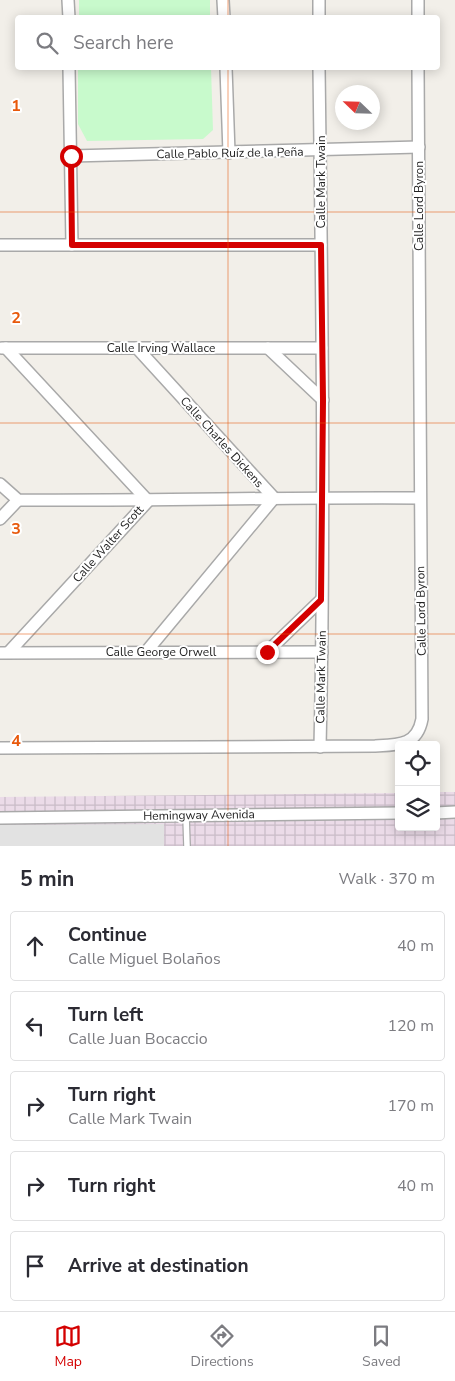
<!DOCTYPE html>
<html lang="en">
<head>
<meta charset="utf-8">
<style>
	body { margin:0; font-family:"Nunito Sans",sans-serif; background:#f7f7f7; color:#2b2b33 }
	.controls { position:absolute; right:15px; bottom:15px; display:grid; overflow:hidden; border-radius:5px; box-shadow:0 2px 12px #0003 }
	.controls button { width:45px; height:45px; display:grid; place-items:center; padding:0; border:0; border-bottom:1px solid #e1e1e2; background:#fff; color:#2b2b33; font:25px sans-serif }
	.compass { position:absolute; left:335px; top:85px; width:45px; height:45px; border-radius:50%; background:#fff; box-shadow:0 2px 12px #0003; rotate:293deg }
	.stop { position:absolute; width:15px; height:15px; margin:-11px; border:4px solid #d40000; border-radius:50%; background:#fff }
	.stop.end { background:#d40000; border-color:#fff; box-shadow:0 1px 5px #0008 }
	.list { margin:0; padding:0; list-style:none }
	h2 { display:flex; justify-content:space-between; align-items:center; height:65px; margin:0; padding:0 20px; font-size:21px }
	h2 small { font-size:16px; font-weight:400; color:#7c7c81 }
	.list li { display:grid; grid-template-columns:32px 1fr auto; gap:15px; align-items:center; box-sizing:border-box; height:70px; margin:0 10px 10px; padding:0 10px; border:1px solid #e1e1e2; border-radius:5px }
	.list b { display:block; font-size:19px; white-space:nowrap }
	.list p { margin:0; font-size:16px; white-space:nowrap; color:#7c7c81 }
	.list em { font-size:16px; font-style:normal; color:#7c7c81 }
	.icon { flex:none; width:28px; height:28px; fill:none; stroke:currentColor; stroke-width:2; stroke-linecap:round; stroke-linejoin:round }
	.map { position:relative; flex:none; width:455px; height:846px; overflow:hidden }
	.search { position:absolute; background:#fff; box-shadow:0 2px 12px #0003; left:15px; right:15px; top:15px; height:55px; display:flex; align-items:center; gap:12px; box-sizing:border-box; padding:0 18px; border-radius:5px; color:#7c7c81; font-size:19px }
	.sheet { height:465px; background:#fff }
	nav { display:flex; justify-content:space-around; align-items:center; box-sizing:border-box; height:70px; border-top:1px solid #e1e1e2; background:#fff; font-size:14px; color:#7c7c81 }
	nav a { display:grid; justify-items:center; gap:2px }
	nav .on { color:#d40000 }
	.map>svg:first-child { display:block }
	.industrial { fill:url(#industrial-grid) }
	.park { fill:#c8facc }
	.parking { fill:#e2e2e2 }
	.lines { fill:none; stroke-linecap:round; stroke-linejoin:round }
	.service-casing { stroke:#a9a9a9; stroke-width:8 }
	.minor-casing { stroke:#a9a9a9; stroke-width:14 }
	.service { stroke:#fff; stroke-width:5.5 }
	.minor { stroke:#fff; stroke-width:11 }
	.route { stroke:#d40000; stroke-width:6 }
	.grid { fill:none; stroke:#e8590c; stroke-width:1; stroke-opacity:0.55 }
	.labels { text-anchor:middle; dominant-baseline:central; stroke-width:4; stroke-linejoin:round; paint-order:stroke }
	.street-label { font-size:12px; fill:#222; stroke:#fff }
	.grid-label { font-size:16px; text-anchor:middle; font-weight:bold; fill:#e8590c; stroke:#fff; stroke-width:4; stroke-linejoin:round; paint-order:stroke }
</style>
</head>
<body>
<div class="map">
<svg width="455" height="846" viewBox="0 0 455 846">
	<defs>
		<pattern id="industrial-grid" width="8" height="8" patternUnits="userSpaceOnUse" patternTransform="scale(1.25)"><rect width="8" height="8" fill="#ebdbe8"/><path d="M0 4h8M4 0v8" fill="none" stroke="#c9bcc7"/></pattern>
	</defs>
	<rect width="100%" height="100%" fill="#f2efe9"/>
	<!-- industrial -->
	<polygon class="industrial" points="436,792 455,792 455,846 0,846 0,797 399,793 399,827 436,827"/>
	<!-- park -->
	<g class="park">
		<rect x="79" y="0" width="131" height="17"/>
		<polygon points="78,68 211,68 213,130 203,139 87,141 78,124"/>
	</g>
	<!-- parking -->
	<polygon class="parking" points="164,824 164,846 0,846 0,825"/>
	<g class="lines">
		<!-- service casing -->
		<g class="service-casing">
			<polyline id="service" points="186,816 187,846"/>
		</g>
		<!-- minor casing -->
		<g class="minor-casing">
			<g id="minor">
				<polyline points="68,0 69,18"/>
				<polyline points="223,0 224,18"/>
				<polyline points="319,0 319,18"/>
				<polyline points="418,0 418,18"/>
				<polyline points="69,68 72,245"/>
				<polyline points="226,68 229,153"/>
				<path d="M319 68C322 294 325 521 320 747"/>
				<polyline points="71,156 419,147"/>
				<polyline points="0,245 321,245"/>
				<polyline points="2,348 322,348"/>
				<polyline points="6,348 148,501 9,652"/>
				<polyline points="137,348 274,498 146,652"/>
				<polyline points="268,348 323,400"/>
				<path d="M0 484 18 500C152 501 286 497 420 498"/>
				<polyline points="0,519 18,500"/>
				<polyline points="267,652 321,600"/>
				<polyline points="0,653 322,652"/>
				<path d="M0 748 375 746C398 745 417 746 422 719L418 68"/>
				<polyline points="436,813 455,812"/>
				<polyline points="0,818 399,813"/>
			</g>
		</g>
		<!-- service -->
		<use href="#service" class="service"/>
		<!-- minor -->
		<use href="#minor" class="minor"/>
	</g>
	<g class="lines">
		<!-- route -->
		<polyline class="route" points="71,156 72,245 321,245 323,400 321,600 267,652"/>
	</g>
	<!-- grid -->
	<path class="grid" d="M228 0V18M228 68V846M0 212H455M0 423H455M0 634H455"/>
	<g class="labels">
		<!-- street labels -->
		<g class="street-label">
			<text transform="translate(230 153) rotate(-1)">Calle Pablo Ruíz de la Peña</text>
			<text transform="translate(321 182) rotate(-90)">Calle Mark Twain</text>
			<text transform="translate(419 206) rotate(-90)">Calle Lord Byron</text>
			<text x="161" y="348">Calle Irving Wallace</text>
			<text transform="translate(222 442) rotate(48)">Calle Charles Dickens</text>
			<text transform="translate(108 544) rotate(-48)">Calle Walter Scott</text>
			<text transform="translate(421 611) rotate(-91)">Calle Lord Byron</text>
			<text x="161" y="652">Calle George Orwell</text>
			<text transform="translate(321 677) rotate(-89)">Calle Mark Twain</text>
			<text transform="translate(199 815) rotate(-1)">Hemingway Avenida</text>
		</g>
	</g>
	<g class="grid-label">
		<text x="16" y="111">1</text>
		<text x="16" y="323">2</text>
		<text x="16" y="534">3</text>
		<text x="16" y="746">4</text>
	</g>
</svg>
<div class="controls">
<button><svg class="icon" aria-label="locate" viewBox="0 0 24 24"><circle cx="12" cy="12" r="6"/><path d="M12 2v4M12 18v4M2 12h4M18 12h4"/></svg></button>
<button><svg class="icon" aria-label="layers" viewBox="0 0 24 24"><path d="M12 4l9 5-9 5-9-5zM3 14l9 5 9-5"/></svg></button>
</div>
<svg class="compass" viewBox="-18 -18 36 36"><path d="M0-13l5 13h-10z" fill="#e53935"/><path d="M0 13l5-13h-10z" fill="#7c7c81"/></svg>
<div class="stop" style="left:71px;top:156px"></div>
<div class="stop end" style="left:267px;top:652px"></div>
<div class="search"><svg class="icon" aria-label="search" viewBox="0 0 24 24"><circle cx="10" cy="10" r="6"/><path d="M15 15l6 6"/></svg>Search here</div>
</div>
<section class="sheet">
<h2>5 min<small>Walk · 370 m</small></h2>
<ul class="list">
<li><svg class="icon" aria-label="ahead" viewBox="0 0 24 24"><path d="M12 20V5M6 11l6-6 6 6"/></svg><div><b>Continue</b><p>Calle Miguel Bolaños</p></div><em>40 m</em></li>
<li><svg class="icon" aria-label="left" viewBox="0 0 24 24"><path d="M17 20v-9H6M10 6l-5 5 5 5"/></svg><div><b>Turn left</b><p>Calle Juan Bocaccio</p></div><em>120 m</em></li>
<li><svg class="icon" aria-label="right" viewBox="0 0 24 24"><path d="M7 20v-9h11M14 6l5 5-5 5"/></svg><div><b>Turn right</b><p>Calle Mark Twain</p></div><em>170 m</em></li>
<li><svg class="icon" aria-label="right" viewBox="0 0 24 24"><path d="M7 20v-9h11M14 6l5 5-5 5"/></svg><div><b>Turn right</b></div><em>40 m</em></li>
<li><svg class="icon" aria-label="arrive" viewBox="0 0 24 24"><path d="M6 21V4h12l-3 4 3 4H6"/></svg><div><b>Arrive at destination</b></div></li>
</ul>
</section>
<nav>
<a class="on"><svg class="icon" aria-label="map" viewBox="0 0 24 24"><path d="M3 6l6-2 6 2 6-2v14l-6 2-6-2-6 2zM9 4v14M15 6v14"/></svg>Map</a>
<a><svg class="icon" aria-label="directions" viewBox="0 0 24 24"><path d="M12 3l9 9-9 9-9-9zM9 14v-3h6M13 9l2 2-2 2"/></svg>Directions</a>
<a><svg class="icon" aria-label="saved" viewBox="0 0 24 24"><path d="M7 4h10v16l-5-4-5 4z"/></svg>Saved</a>
</nav>
</body>
</html>
